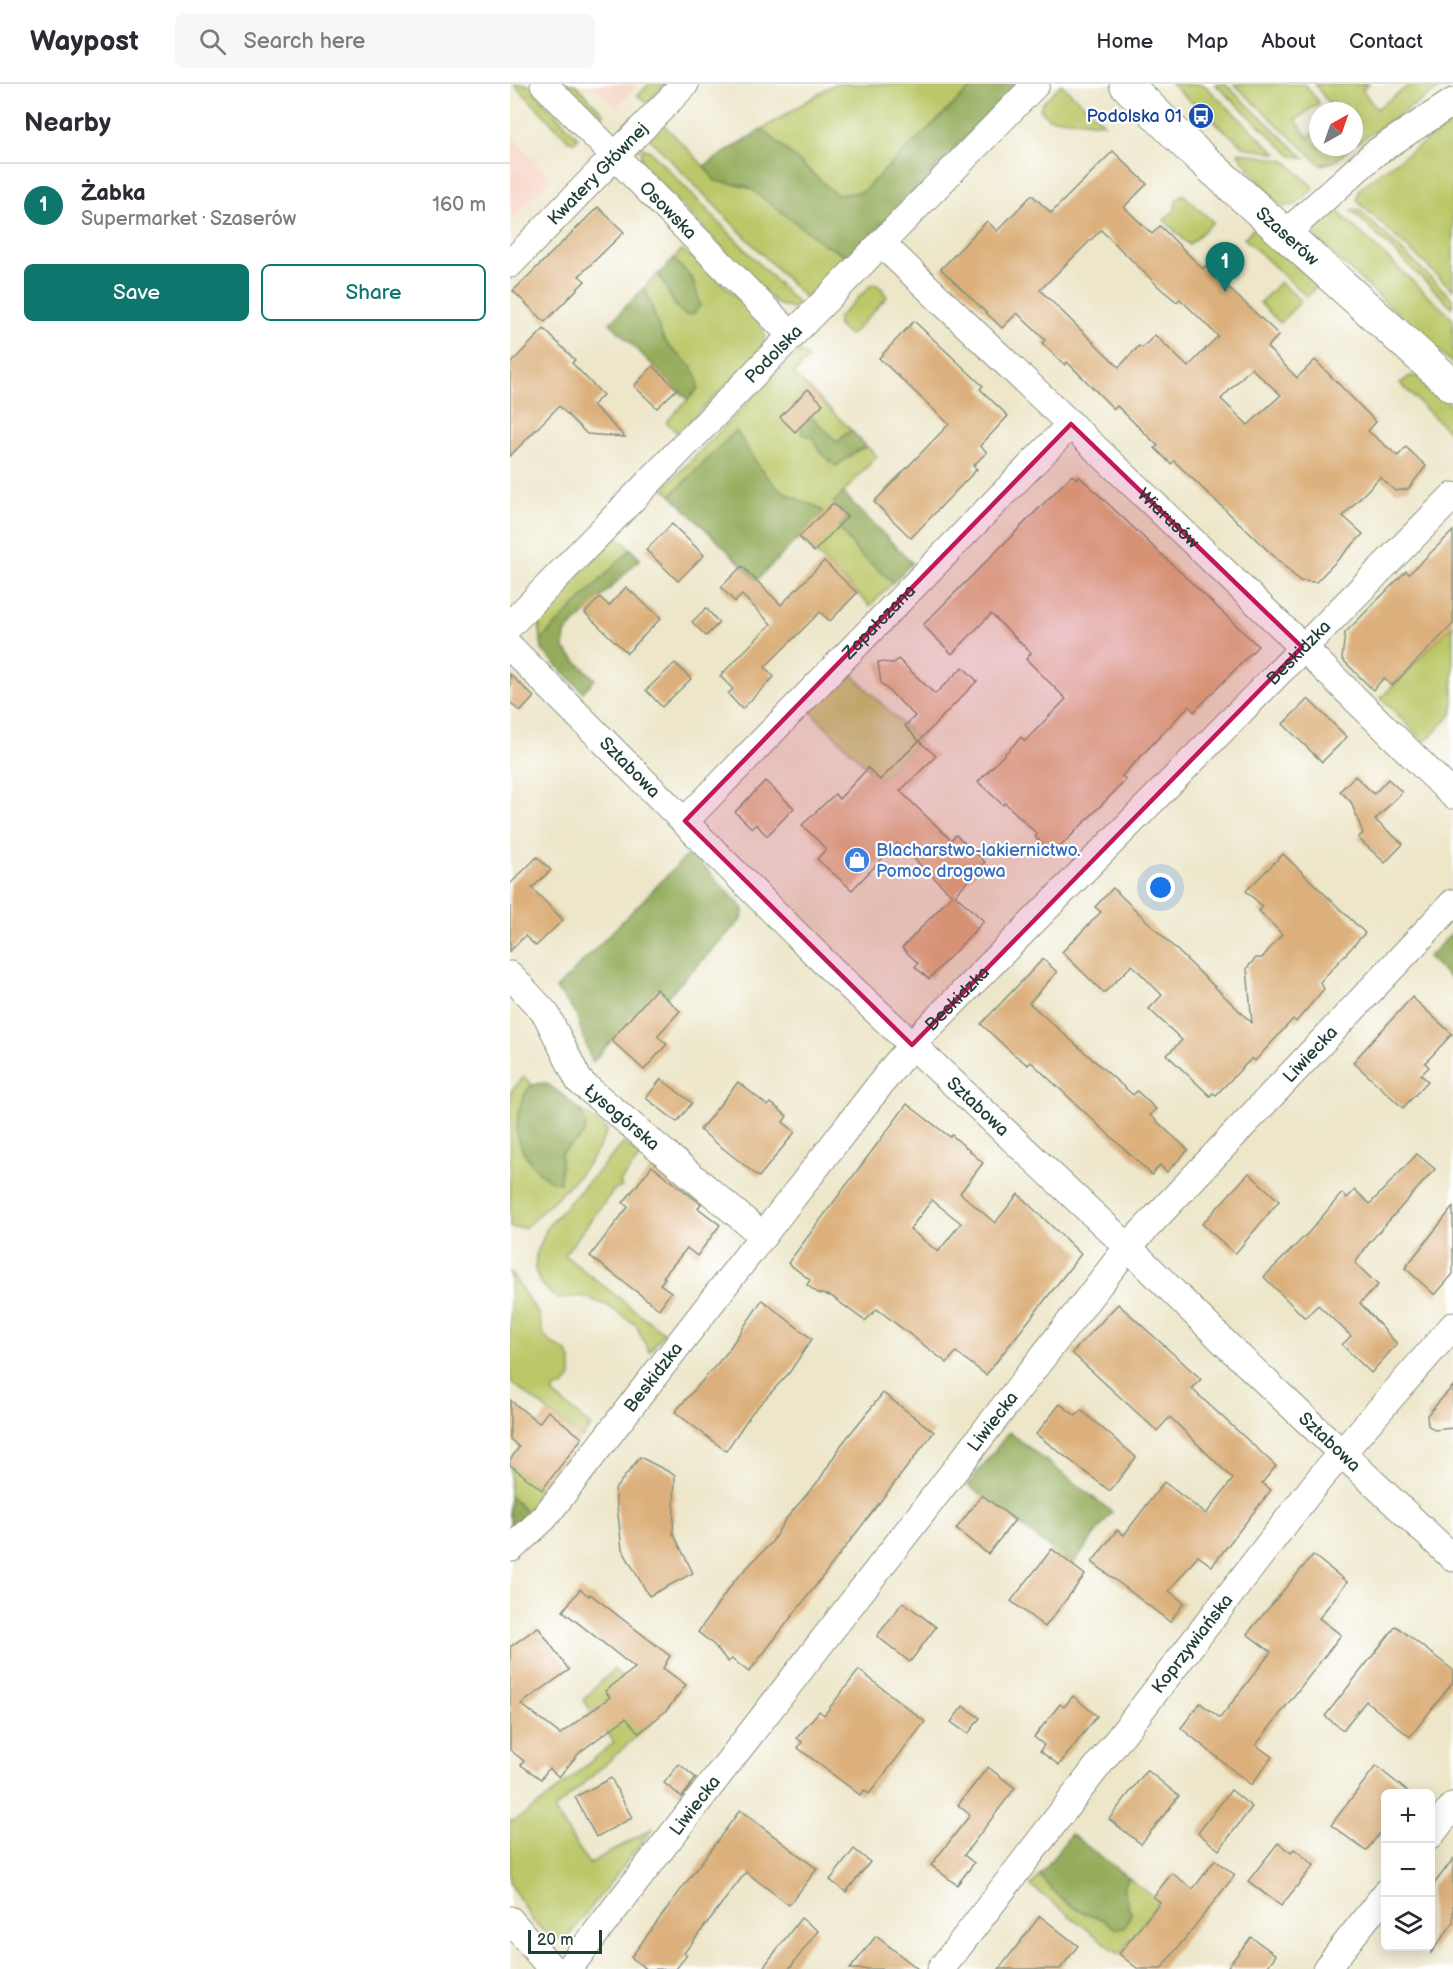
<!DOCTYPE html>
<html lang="en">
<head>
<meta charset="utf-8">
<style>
	body { margin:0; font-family:"Balsamiq Sans",sans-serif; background:#f7f7f7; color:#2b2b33 }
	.controls { position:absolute; right:18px; bottom:18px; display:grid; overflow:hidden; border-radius:9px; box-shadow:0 3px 15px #0003 }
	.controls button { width:54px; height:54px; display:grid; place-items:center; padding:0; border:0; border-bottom:2px solid #e1e1e2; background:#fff; color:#2b2b33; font:30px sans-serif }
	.compass { position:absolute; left:799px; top:18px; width:54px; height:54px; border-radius:50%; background:#fff; box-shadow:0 3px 15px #0003; rotate:40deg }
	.scale { position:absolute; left:18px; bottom:15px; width:74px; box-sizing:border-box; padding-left:6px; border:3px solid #1f3d34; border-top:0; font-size:16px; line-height:21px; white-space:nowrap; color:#1f3d34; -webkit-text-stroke:4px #fff; paint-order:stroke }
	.you { position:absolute; left:651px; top:804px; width:21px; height:21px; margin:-15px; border:4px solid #fff; border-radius:50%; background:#1a73e8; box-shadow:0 0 0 9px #1a73e833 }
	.badge { display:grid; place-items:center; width:39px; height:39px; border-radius:50%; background:#0f766e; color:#fff; font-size:20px; font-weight:700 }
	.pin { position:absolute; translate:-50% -50px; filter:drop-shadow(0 2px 3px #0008) }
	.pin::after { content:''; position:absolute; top:32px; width:21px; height:18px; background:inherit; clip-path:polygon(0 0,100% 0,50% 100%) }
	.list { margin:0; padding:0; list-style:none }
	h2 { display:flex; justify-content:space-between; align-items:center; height:78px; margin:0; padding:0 24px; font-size:26px }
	h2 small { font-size:20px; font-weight:400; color:#7c7c81 }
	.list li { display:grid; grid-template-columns:39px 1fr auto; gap:18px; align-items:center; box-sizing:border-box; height:84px; padding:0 24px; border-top:2px solid #e1e1e2 }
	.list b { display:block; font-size:22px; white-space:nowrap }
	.list p { margin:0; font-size:20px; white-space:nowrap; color:#7c7c81 }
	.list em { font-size:20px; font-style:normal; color:#7c7c81 }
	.actions { display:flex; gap:12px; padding:18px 24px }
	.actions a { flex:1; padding:14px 0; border:2px solid #0f766e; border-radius:9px; text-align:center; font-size:21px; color:#0f766e }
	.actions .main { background:#0f766e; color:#fff }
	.icon { flex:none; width:33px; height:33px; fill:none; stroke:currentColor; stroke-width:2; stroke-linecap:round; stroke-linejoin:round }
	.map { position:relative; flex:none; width:943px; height:1885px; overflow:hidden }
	header { display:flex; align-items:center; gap:36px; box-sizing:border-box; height:84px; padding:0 30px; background:#fff; border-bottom:2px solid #e1e1e2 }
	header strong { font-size:28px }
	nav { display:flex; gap:33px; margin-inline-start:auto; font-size:21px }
	.search { width:420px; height:54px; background:#f7f7f7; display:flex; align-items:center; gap:15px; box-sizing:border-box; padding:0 21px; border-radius:9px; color:#7c7c81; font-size:22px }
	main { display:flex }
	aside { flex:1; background:#fff }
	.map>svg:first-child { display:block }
	.built { fill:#f6d2c3 }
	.green { fill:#bbc768; stroke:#6d824e; stroke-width:1.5 }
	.forest { fill:#94ac5c; stroke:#5a7448; stroke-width:1.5 }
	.building { fill:#dcb07c; fill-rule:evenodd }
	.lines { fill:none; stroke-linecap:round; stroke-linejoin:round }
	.minor-casing { stroke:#86927e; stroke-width:29 }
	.tertiary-casing { stroke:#86927e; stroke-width:35 }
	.minor { stroke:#fff; stroke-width:27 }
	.tertiary { stroke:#fff; stroke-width:33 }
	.marked { fill:#c2185b; fill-opacity:0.2; stroke:#c2185b; stroke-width:4.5; stroke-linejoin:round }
	.labels { text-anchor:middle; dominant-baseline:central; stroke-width:4.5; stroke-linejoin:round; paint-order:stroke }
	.transit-label { font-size:18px; fill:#164399; stroke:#fff; text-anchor:end }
	.street-label { font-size:18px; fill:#1f3d34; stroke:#fff }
	.shop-label { font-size:18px; fill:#366cbe; stroke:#fff; text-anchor:start }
</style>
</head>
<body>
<header>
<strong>Waypost</strong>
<div class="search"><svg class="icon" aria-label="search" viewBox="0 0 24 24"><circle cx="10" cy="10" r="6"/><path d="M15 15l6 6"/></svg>Search here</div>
<nav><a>Home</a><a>Map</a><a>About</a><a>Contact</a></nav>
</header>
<main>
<aside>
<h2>Nearby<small></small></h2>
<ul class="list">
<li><span class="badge">1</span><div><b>Żabka</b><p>Supermarket · Szaserów</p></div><em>160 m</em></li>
</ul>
<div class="actions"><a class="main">Save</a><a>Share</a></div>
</aside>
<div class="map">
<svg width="943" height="1885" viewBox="0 0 943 1885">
	<rect width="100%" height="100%" fill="#fff"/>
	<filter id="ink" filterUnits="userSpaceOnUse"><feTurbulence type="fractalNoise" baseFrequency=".0167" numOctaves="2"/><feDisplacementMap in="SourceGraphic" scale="12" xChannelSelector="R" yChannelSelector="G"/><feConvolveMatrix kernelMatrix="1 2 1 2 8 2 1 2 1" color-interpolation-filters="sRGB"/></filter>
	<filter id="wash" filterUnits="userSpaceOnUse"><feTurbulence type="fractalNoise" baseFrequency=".008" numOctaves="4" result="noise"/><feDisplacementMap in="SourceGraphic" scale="24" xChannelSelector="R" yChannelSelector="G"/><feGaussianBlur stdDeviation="1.35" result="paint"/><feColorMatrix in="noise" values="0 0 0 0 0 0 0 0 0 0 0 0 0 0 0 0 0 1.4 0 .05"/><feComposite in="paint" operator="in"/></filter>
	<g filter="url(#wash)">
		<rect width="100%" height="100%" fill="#ede6c9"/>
		<!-- built -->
		<g class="built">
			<polygon points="82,0 128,0 106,24"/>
			<polygon points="0,50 40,95 0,137"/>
		</g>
		<!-- green -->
		<g class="green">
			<polygon points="4,0 17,0 68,54 64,58 59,57"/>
			<polygon points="53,0 65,0 94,30 87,36"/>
			<polygon points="139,0 155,0 137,19 128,12"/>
			<polygon points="324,0 465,0 352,108 327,111 252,45"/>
			<polygon points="551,0 594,39 538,34 530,25 531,21"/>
			<polygon points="661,0 693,0 767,70 734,63"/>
			<polygon points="705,0 715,0 795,74 782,72"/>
			<polygon points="724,0 795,0 809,19 786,36 798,54 808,45 808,63 841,63 824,78 811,81"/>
			<polygon points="805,0 859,0 852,5 866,25 901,0 936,0 847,59 844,55 844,27 824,27"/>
			<path d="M152 39 194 82C206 103 228 97 247 108L315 161 340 173 298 217 139 54Z"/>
			<polygon points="943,39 943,206 847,117 849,106 865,92"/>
			<polygon points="132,64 140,67 290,222 282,224 267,220 130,79"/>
			<polygon points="729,68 776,77 804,104 786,121 770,123 728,70"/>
			<polygon points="673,110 703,138 679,161 654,136 665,126 666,117"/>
			<polygon points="823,123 943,235 943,280 807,156 804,142"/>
			<polygon points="848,125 943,215 943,224 841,126"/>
			<polygon points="745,143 808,201 797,213 734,154"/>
			<path d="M172 166C190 179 250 229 254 249 256 258 251 264 247 271L167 349 156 338 188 305C184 273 168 278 155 257 145 241 144 221 134 204L148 190 162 212 165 222H190L183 195 163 175Z"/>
			<polygon points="770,198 791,217 770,239 750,219"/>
			<polygon points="362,200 370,202 377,213 342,250 338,251 328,242 328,234"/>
			<path d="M291 268 299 274 284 290 341 346 327 358 292 341 291 349 302 353 310 368 326 382 348 366 357 363 367 372 323 420 337 433 338 457 383 498 360 522 289 453 314 428C303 419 292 418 280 411 253 397 242 370 226 347L161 411 154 404 286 269Z"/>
			<polygon points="900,292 911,293 943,323 943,352 890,299"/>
			<polygon points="107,452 121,465 31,556 28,532 40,521 43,524 54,512 51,509"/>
			<polygon points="943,540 943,629 915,658 871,614"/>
			<polygon points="338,586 409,657 370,696 299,626"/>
			<path d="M14 993 22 1001 16 1008 51 1086V1070L75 1046 71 1026 97 1046C83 1086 44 1114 15 1144H0V1008Z"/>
			<polygon points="114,1059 131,1072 110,1098 112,1103 104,1106 54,1171 154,1249 139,1268 126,1241 96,1221 71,1212 49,1215 43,1212 30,1198 25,1186 26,1171 38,1142"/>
			<polygon points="0,1188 28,1229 33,1249 40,1258 57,1268 61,1276 61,1293 54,1303 47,1303 42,1309 81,1342 72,1354 0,1297"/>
			<polygon points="0,1381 32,1406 16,1428 0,1412"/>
			<polygon points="104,1585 146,1635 44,1726 79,1780 143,1744 57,1854 42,1855 23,1837 0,1799 0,1736 4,1737 35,1716 104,1658 73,1616"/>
			<path d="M530 1791C543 1811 591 1837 614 1844L621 1830 613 1804 619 1794 650 1818 609 1870 521 1802Z"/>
		</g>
		<!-- forest -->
		<g class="forest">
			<polygon points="465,0 507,0 340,173 315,161 237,102 205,97 194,82 252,45 327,111 352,108"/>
			<path d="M163 175C179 189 187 201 190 222L183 230 176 231C162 224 157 202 149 190Z"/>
			<path d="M134 204C144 221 145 241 155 257 166 274 190 279 188 304L178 316 100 239Z"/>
			<polygon points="301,332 327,358 341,346 357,363 348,366 326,382 310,368 302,353 291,349 292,341"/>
			<path d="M226 347C242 370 253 397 280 412 292 418 303 419 314 428L247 496 161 411Z"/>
			<polygon points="333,409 402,479 383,498 349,470 328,442 337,433 323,419"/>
			<polygon points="121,465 130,475 55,549 54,565 85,595 73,608 32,566 31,556"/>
			<polygon points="180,768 234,825 232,835 157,913 147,904 82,979 65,928 46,905"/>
			<polygon points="943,848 943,897 918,873"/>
			<path d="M36 999C49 1009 88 1032 72 1052 66 1060 56 1061 51 1070L50 1099C33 1099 11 1069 8 1053 5 1041 10 1008 23 1001 26 1000 32 999 36 999Z"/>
			<polygon points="499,1348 602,1428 562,1481 458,1401"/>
			<polygon points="0,1412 16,1428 4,1444 0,1442"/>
			<path d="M561 1750 619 1794 613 1804 621 1830 614 1844H604C590 1831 590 1836 574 1829 558 1822 539 1805 530 1791Z"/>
		</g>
		<g id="blocks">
			<!-- building -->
			<g class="building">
				<path d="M603 67 637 100 614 123 642 150 650 142 693 185 695 182 769 251 757 263 787 294 805 276 866 338 858 347 888 372 896 363 916 382 898 405 885 407 870 393 833 432 853 450 806 498 790 497 664 377 661 380 645 364 648 362 607 322 604 325 557 278 555 281 532 259 535 256 507 229 492 244 431 185 477 137 487 147 522 111 541 129ZM591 146 651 205 667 218 670 215 708 252 678 283 645 251 632 264 629 262 609 283 530 206ZM741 284 771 311 738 341 711 315Z"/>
				<polygon points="88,123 114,148 69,192 75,197 35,238 3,207"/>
				<polygon points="404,237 473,302 470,305 498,332 470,362 477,368 463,382 467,385 401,454 364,418 439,340 369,274"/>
				<polygon points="34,245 65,276 62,279 93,311 83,321 115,353 77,350 49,322 0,372 0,280"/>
				<polygon points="143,282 167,305 147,324 124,302"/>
				<polygon points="298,305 313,320 285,348 270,333"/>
				<polygon points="562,391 567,395 570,393 748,562 684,628 679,622 612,692 616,696 547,766 545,764 541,768 525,753 527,750 495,719 493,721 468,698 511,653 515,657 556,615 516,575 521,569 481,530 442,570 413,541"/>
				<polygon points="323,419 337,433 304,468 289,453"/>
				<polygon points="162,440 194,471 168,497 136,466"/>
				<polygon points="943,447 943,540 882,602 874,594 863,606 832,575 835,549 896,487 899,490"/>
				<polygon points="314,477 347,509 320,537 310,528 255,583 264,593 232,625 218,610 223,605 210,592 261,540 232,511 225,518 211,503 232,482 271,521"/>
				<polygon points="116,503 151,534 117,569 75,529 90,513 99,522"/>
				<polygon points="196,524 209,539 196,552 182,538"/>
				<polygon points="388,575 425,610 453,583 467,597 409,657 395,642 405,632 371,599 368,578 384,579"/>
				<polygon points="165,579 181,595 152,623 136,606"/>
				<polygon points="0,590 24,613 10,628 0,618"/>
				<polygon points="798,615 837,653 812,678 773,640"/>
				<polygon points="409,657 426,672 390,707 441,756 446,751 475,778 445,811 474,837 419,895 405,883 408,879 392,864 442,811 387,759 342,806 307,775 316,765 292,741 325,710 329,715 358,684 370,696"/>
				<polygon points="845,692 864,710 878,695 892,708 865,736 893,760 875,779 848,754 853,749 841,718 830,707"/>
				<polygon points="255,697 284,724 257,752 246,740 242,744 225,728"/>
				<polygon points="773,770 855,849 810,898 814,905 786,938 783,935 745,977 742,974 706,1011 703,1009 700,1012 657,971 672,956 639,925 652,911 622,881 594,909 552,868 591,828 585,823 603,804 742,939 737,884 746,874 752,874 772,850 749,827 753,823 736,807"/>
				<polygon points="27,773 41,786 22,804 53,836 26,862 15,852 0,867 0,800"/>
				<polygon points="533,875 547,888 519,919 623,1011 627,1007 646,1025 640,1031 678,1066 657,1088 650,1081 642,1091 521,978 518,981 502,969 471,940"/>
				<polygon points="146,905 170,927 147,952 157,960 134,986 101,956"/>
				<polygon points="902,913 942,950 915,979 919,983 911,991 918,997 893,1024 843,978"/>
				<polygon points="151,995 182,1019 167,1038 136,1014"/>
				<polygon points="228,998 258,1022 261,1019 277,1032 273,1038 285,1048 249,1093 190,1046"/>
				<path d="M397 1020 440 1053 442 1051 473 1079 450 1109 485 1139 508 1110 571 1170 476 1291 446 1268 437 1279 367 1225 355 1237 321 1212 308 1209 297 1201 300 1196 278 1179ZM422 1116 451 1139 428 1168 400 1145Z"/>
				<polygon points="907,1070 925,1085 859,1159 845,1179 868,1201 850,1219 887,1260 861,1289 832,1261 841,1252 808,1221 795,1234 754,1193 799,1148 832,1109 837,1114 845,1106 860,1120"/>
				<polygon points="142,1082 191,1120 188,1124 210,1141 187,1172 177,1164 153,1193 155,1194 150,1200 161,1208 149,1225 80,1172 118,1123 113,1119"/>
				<polygon points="739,1089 769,1117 725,1170 692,1140"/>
				<polygon points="943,1123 943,1190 925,1211 895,1184"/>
				<polygon points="252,1216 302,1255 279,1289 241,1330 216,1367 165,1328 215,1271"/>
				<polygon points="608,1220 691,1295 682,1305 766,1382 752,1399 761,1406 702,1482 688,1472 659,1507 674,1519 660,1538 582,1478 607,1446 614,1451 654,1398 696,1430 723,1395 660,1333 647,1347 562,1269"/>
				<polygon points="943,1302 943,1344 924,1346 918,1341 917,1331"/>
				<polygon points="373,1309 424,1348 239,1588 222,1575 218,1578 204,1561 188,1548 224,1497 262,1458 275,1436 310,1395 331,1361"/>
				<polygon points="0,1316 29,1339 38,1327 72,1354 32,1406 0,1381 0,1376 9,1363 0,1355"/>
				<polygon points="550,1320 566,1332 571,1326 626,1373 600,1407 526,1350"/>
				<polygon points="130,1373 165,1391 163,1449 183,1489 139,1512 112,1465 105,1405"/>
				<polygon points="472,1411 505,1436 478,1470 446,1445"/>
				<polygon points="542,1465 575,1491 535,1543 501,1517"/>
				<polygon points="803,1471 837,1498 809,1534 831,1551 746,1661 762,1673 741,1701 671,1644 690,1619 710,1634 761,1568 737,1550"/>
				<polygon points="70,1505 79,1512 80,1510 160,1572 153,1584 176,1601 157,1626 129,1649 116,1634 70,1668 49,1693 39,1684 31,1695 11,1681 14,1677 0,1666 0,1563 28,1543 59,1586 11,1620 50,1650 100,1613 95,1607 125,1584 53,1527"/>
				<polygon points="393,1518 426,1543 400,1578 367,1552"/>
				<polygon points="886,1542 943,1586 943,1598 900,1653 856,1617 833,1646 815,1632"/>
				<polygon points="349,1586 415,1638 359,1710 354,1706 350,1711 288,1664 292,1658 287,1654 309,1627 314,1631"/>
				<polygon points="563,1612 587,1632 549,1681 530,1667 534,1661 524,1653 550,1620 554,1623"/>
				<polygon points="453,1622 470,1634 458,1650 441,1638"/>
				<polygon points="169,1680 186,1694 172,1713 154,1699"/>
				<polygon points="866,1682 901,1710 876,1710 876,1741 856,1767 821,1741"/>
				<polygon points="478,1683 505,1704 454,1771 464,1779 447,1801 421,1781 460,1731 448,1721"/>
				<polygon points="637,1686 669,1712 631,1760 599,1735"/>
				<polygon points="101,1694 122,1734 86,1753 65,1713"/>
				<polygon points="721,1706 742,1723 709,1766 688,1749"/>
				<polygon points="230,1726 307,1785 279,1821 236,1788 174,1869 177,1871 166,1885 136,1885 121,1873"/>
				<polygon points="768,1759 781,1769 784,1765 804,1781 771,1822 738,1797"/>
				<polygon points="344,1765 360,1778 336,1808 320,1796"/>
				<polygon points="943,1775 943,1839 921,1869 921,1804"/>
				<polygon points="705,1776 725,1791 651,1885 628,1885 609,1870 650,1818 643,1813 662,1789 683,1805"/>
				<polygon points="530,1832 568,1862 550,1885 489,1885"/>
				<polygon points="291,1834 308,1847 279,1885 252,1885"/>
				<polygon points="366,1852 408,1885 340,1885"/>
				<polygon points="741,1853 766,1871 756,1885 716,1885"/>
			</g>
		</g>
	</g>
	<g filter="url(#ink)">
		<use href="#blocks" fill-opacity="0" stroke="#86927e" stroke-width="1.5"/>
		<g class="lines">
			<!-- minor casing -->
			<g class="minor-casing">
				<g id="minor">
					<path id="s1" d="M34 0 282 252"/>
					<polyline points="775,150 865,69 943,18"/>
					<path id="s2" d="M371 159 767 538 943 711"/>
					<path id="s3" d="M0 180 175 0"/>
					<path id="s4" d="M0 541 526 0"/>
					<path id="s5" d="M0 563 315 879 618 1163 718 1262 943 1474"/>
					<path id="s6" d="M175 737 561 340"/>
					<path id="s7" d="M0 891 36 930 69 997 253 1152"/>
					<path id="s8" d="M2 1464 34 1434 386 980 413 949 943 412"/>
					<polyline points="920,1752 943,1722"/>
					<polyline points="0,1836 42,1885"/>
					<path id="s9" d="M58 1885 618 1163 943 819"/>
					<path id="s10" d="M431 1885 810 1394 943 1242"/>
					<polyline points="816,1885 876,1809"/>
				</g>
			</g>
			<!-- tertiary casing -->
			<g class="tertiary-casing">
				<g id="tertiary">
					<path id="s11" d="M616 0 679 63 943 302"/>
				</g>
			</g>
			<!-- minor -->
			<use href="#minor" class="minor"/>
			<!-- tertiary -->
			<use href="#tertiary" class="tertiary"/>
		</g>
	</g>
	<!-- marked area -->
	<path class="marked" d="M561 340 792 563 402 961 175 737Z"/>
	<!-- icons -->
	<defs>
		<g id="bus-disc" transform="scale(1.35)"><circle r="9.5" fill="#1a4fb4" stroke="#fff"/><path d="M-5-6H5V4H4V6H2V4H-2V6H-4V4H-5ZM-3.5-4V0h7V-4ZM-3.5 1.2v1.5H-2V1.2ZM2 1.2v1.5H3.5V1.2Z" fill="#fff"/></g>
		<g id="shop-disc" transform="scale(1.35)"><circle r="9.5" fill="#3f7fe0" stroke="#fff"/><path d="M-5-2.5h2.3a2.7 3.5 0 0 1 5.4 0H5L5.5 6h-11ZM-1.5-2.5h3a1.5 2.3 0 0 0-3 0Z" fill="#fff"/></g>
	</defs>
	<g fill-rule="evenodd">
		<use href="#bus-disc" x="691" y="32"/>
		<use href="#shop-disc" x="347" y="776"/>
	</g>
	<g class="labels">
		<!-- transit labels -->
		<g class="transit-label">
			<text x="672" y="32">Podolska 01</text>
		</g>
		<!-- street labels -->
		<g class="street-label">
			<text stroke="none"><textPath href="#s3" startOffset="126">Kwatery Głównej</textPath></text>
			<text stroke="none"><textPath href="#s1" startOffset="177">Osowska</textPath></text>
			<text stroke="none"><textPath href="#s11" startOffset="222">Szaserów</textPath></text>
			<text stroke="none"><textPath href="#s4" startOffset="378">Podolska</textPath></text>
			<text stroke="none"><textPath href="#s2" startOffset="398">Wiarusów</textPath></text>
			<text stroke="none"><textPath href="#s6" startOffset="278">Zapałczana</textPath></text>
			<text stroke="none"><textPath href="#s8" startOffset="1194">Beskidzka</textPath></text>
			<text stroke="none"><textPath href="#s5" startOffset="170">Sztabowa</textPath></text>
			<text stroke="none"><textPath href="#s8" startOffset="708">Beskidzka</textPath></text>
			<text stroke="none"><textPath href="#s9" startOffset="1179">Liwiecka</textPath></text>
			<text stroke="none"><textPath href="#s5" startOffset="656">Sztabowa</textPath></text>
			<text stroke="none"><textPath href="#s7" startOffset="184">Łysogórska</textPath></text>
			<text stroke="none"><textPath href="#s8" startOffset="222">Beskidzka</textPath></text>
			<text stroke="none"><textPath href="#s9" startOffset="693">Liwiecka</textPath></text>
			<text stroke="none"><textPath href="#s5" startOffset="1142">Sztabowa</textPath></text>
			<text stroke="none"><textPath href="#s10" startOffset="411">Koprzywiańska</textPath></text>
			<text stroke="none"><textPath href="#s9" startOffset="207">Liwiecka</textPath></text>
		</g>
		<!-- shop labels -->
		<g class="shop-label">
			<text x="366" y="766">Blacharstwo-lakiernictwo.<tspan x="366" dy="21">Pomoc drogowa</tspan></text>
		</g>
	</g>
</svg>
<div class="controls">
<button>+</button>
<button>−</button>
<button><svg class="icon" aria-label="layers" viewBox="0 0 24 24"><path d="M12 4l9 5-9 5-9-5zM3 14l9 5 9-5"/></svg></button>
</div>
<svg class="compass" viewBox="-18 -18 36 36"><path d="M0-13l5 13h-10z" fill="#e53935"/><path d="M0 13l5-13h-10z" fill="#7c7c81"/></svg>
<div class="scale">20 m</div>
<div class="you"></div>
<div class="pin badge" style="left:715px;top:208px">1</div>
</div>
</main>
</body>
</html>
